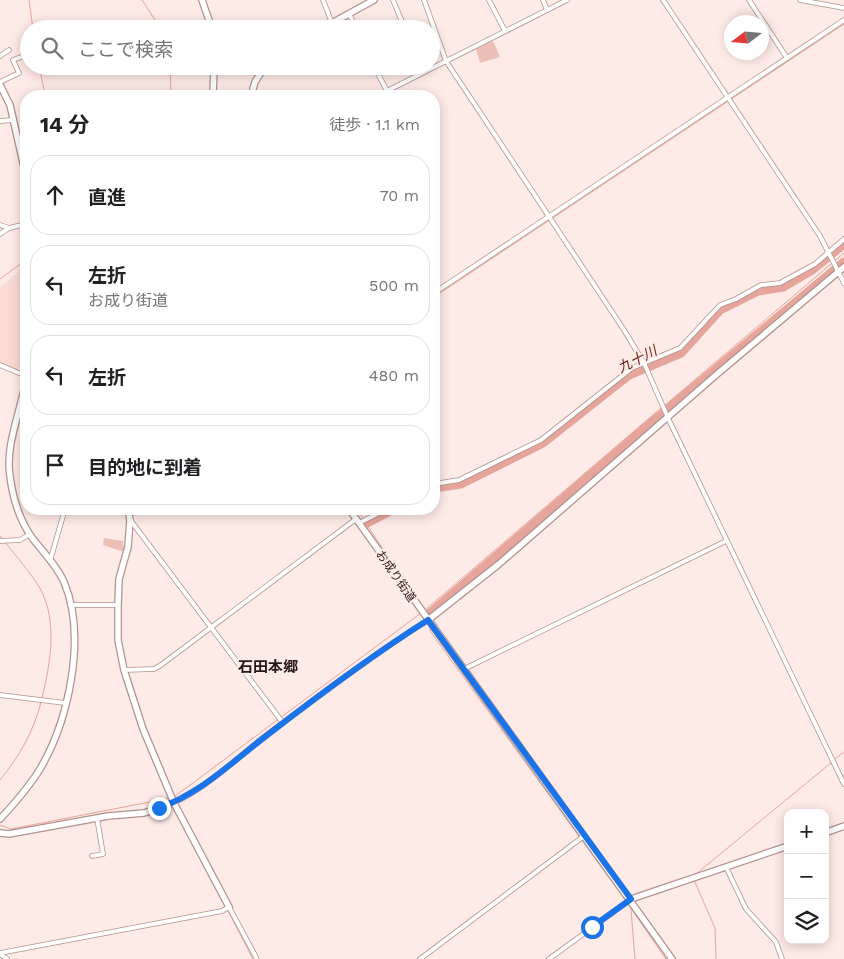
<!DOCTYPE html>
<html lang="ja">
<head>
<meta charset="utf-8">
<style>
	body { margin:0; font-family:"Work Sans","Noto Sans JP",sans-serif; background:#f2f2f2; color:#202124 }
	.controls { position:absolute; right:15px; bottom:15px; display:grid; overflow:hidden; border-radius:10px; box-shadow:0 2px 12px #0003 }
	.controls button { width:45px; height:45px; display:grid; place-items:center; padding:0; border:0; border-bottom:1px solid #e0e0e0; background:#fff; color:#202124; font:25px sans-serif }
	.compass { position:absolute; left:724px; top:15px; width:45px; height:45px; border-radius:50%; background:#fff; box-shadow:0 2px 12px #0003; rotate:254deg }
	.stop { position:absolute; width:15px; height:15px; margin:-11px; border:4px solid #1a73e8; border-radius:50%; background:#fff }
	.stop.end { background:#1a73e8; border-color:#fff; box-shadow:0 1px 5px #0008 }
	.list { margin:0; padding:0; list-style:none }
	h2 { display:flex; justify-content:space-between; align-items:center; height:65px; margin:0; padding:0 20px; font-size:21px }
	h2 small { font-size:16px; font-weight:400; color:#757577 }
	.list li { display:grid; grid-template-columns:32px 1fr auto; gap:15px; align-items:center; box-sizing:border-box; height:80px; margin:0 10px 10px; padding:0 10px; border:1px solid #e0e0e0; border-radius:20px }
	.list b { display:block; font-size:19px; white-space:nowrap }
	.list p { margin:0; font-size:16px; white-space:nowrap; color:#757577 }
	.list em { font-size:16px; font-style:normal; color:#757577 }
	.icon { flex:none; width:28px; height:28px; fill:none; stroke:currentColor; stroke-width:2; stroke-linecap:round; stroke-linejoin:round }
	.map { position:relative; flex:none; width:844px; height:959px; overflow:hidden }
	.search { position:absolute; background:#fff; box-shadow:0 2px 12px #0003; left:20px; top:20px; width:420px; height:55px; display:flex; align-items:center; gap:12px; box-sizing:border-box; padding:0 18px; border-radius:28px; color:#757577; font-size:19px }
	.panel { position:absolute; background:#fff; box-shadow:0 2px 12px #0003; left:20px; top:90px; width:420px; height:425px; border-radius:20px }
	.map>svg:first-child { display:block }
	.built { fill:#fbdad4 }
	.green { fill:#ecbfb7 }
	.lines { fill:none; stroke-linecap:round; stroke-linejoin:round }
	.stream { stroke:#e6a59a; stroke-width:1 }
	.river { stroke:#e6a59a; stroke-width:9 }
	.street-casing { stroke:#b1928d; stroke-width:5.5 }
	.secondary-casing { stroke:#b1928d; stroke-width:8 }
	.street { stroke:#fff; stroke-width:4 }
	.secondary { stroke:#fff; stroke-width:5.5 }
	.route { stroke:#1a73e8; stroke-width:6 }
	.labels { text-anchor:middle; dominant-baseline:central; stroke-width:4; stroke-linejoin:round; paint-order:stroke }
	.street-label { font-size:12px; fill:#251917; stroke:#feeae6 }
	.water-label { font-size:14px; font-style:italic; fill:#671c13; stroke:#feeae6 }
	.quarter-label { font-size:15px; font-weight:bold; fill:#251917; stroke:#feeae6 }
</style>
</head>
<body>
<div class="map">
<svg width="844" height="959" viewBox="0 0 844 959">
	<rect width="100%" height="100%" fill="#feeae6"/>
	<!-- built -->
	<polygon class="built" points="26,266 26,365 25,370 21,371 0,363 0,287"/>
	<!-- green -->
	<g class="green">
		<polygon points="493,41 500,57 480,63 476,49"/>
		<polygon points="104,538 123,541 124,552 103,545"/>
	</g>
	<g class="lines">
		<!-- stream -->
		<g class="stream">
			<polyline points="29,0 33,29"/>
			<polyline points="142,0 161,29"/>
			<polyline points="39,66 45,95 49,96"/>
			<polyline points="170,66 171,96"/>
			<polyline points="0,279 26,260"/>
			<polyline points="434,297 844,24"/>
			<polyline points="664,406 844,253"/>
			<polyline points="356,509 363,518"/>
			<polyline points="365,522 400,575"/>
			<path d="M0 536C12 551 25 566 36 582 59 615 51 661 42 698"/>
			<polyline points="411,590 425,609"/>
			<polyline points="425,610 661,408"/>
			<polyline points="430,626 430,631 626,901"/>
			<polyline points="835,759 844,752"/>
			<path d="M0 780C19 757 34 731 41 702"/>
			<polyline points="174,797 421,613"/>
			<polyline points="0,825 11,829 170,798"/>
			<polyline points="696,874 832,762"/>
			<polyline points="694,880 715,928 716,959"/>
			<polyline points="628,904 666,959"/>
			<polyline points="227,909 253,959"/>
			<polyline points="631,910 635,959"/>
		</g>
		<!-- river -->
		<g class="river">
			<polyline points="434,488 461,484 543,443 629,375 681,353 720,310 758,291 783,287 812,270 844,244"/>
			<polyline points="367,523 394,509"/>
			<polyline points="429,614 639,433 844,262"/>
		</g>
		<!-- street casing -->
		<g class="street-casing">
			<g id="street">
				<polyline points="323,0 332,23"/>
				<polyline points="393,0 405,29"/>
				<polyline points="424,0 446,61 624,330 644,363 668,418 844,784"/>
				<polyline points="489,0 505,31"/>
				<polyline points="543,0 547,10"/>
				<polyline points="663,0 820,236 844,283"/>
				<polyline points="749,0 787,58"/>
				<polyline points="800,0 844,8"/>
				<polyline points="349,13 356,29"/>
				<polyline points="0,56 9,50"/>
				<polyline points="374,66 387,91"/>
				<polyline points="0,82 19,73 13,60 29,54"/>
				<polyline points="377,96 567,0"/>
				<polyline points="0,121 13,120"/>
				<polyline points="0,225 9,228"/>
				<polyline points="0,234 9,228 26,224"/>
				<polyline points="434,293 844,20"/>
				<polyline points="0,365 26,376"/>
				<polyline points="434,484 459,480 541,440 632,368 680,348 720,305 736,299 761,285 780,283 815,264 844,239"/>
				<polyline points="131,521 283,723"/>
				<polyline points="359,523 387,509"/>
				<polyline points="0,541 20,540 30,534"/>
				<polyline points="50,561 65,509"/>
				<polyline points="70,605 118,605"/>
				<polyline points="464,669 726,541"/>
				<polyline points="124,670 154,669 161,665 356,519"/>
				<polyline points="0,695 65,703"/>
				<path d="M174 803C206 788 232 762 260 740 315 699 370 657 428 620"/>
				<polyline points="92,856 103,854 97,818"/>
				<polyline points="726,867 746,909 776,942 782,959"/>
				<polyline points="0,953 222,911 229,907 257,959"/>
				<polyline points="0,954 7,959"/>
				<polyline points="420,959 584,836"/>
				<polyline points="549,959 630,900"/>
			</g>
		</g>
		<!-- secondary casing -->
		<g class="secondary-casing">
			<g id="secondary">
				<polyline points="202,0 212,29"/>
				<polyline points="321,29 374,0"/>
				<polyline points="0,85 10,105 26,176"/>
				<polyline points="213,96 214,66"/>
				<polyline points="251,96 255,82 265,66"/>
				<polyline points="128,509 130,520 128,547 119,579 118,605 118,640 124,670 143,729 174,803 229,907"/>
				<polyline points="349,509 672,959"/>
				<polyline points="428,620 499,564 716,375 844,267"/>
				<path d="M0 819C15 803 29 787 40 769 69 720 87 636 64 582 57 566 44 553 33 539 19 520 13 500 10 476 5 445 21 411 26 380"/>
				<polyline points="0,833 9,834 108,816 144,813 174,803"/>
				<polyline points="825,833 844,826"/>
				<polyline points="631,899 788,846"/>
			</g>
		</g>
		<!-- street -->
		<use href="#street" class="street"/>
		<!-- secondary -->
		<use href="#secondary" class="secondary"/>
	</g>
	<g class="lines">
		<!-- route -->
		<path class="route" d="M159 808C201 793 231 763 266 736 319 695 372 655 428 620L631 899 592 927"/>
	</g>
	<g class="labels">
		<!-- street labels -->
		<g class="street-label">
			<text transform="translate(396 576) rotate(55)">お成り街道</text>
		</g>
		<!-- water labels -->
		<g class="water-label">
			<text transform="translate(637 359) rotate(-27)">九十川</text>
		</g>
		<!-- quarter labels -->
		<g class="quarter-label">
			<text x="268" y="667">石田本郷</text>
		</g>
	</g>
</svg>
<div class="controls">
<button>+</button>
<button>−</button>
<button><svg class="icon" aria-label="layers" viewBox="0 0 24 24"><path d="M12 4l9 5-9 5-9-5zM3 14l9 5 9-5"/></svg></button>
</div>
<svg class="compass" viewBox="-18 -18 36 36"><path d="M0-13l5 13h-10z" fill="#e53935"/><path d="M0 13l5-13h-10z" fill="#757577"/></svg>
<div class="stop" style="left:592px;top:927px"></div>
<div class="stop end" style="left:159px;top:808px"></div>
<div class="search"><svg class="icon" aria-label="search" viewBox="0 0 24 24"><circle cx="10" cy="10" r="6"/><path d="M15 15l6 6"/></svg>ここで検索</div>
<section class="panel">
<h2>14 分<small>徒歩 · 1.1 km</small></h2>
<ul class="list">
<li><svg class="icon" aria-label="ahead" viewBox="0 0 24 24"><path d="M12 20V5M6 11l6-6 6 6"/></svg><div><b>直進</b></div><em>70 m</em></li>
<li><svg class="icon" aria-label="left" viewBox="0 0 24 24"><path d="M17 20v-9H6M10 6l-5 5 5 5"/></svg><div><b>左折</b><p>お成り街道</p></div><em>500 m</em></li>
<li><svg class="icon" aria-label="left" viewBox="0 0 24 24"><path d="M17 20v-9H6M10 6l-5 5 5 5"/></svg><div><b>左折</b></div><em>480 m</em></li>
<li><svg class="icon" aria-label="arrive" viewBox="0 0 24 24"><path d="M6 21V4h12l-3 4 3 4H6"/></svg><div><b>目的地に到着</b></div></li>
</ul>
</section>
</div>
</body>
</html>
